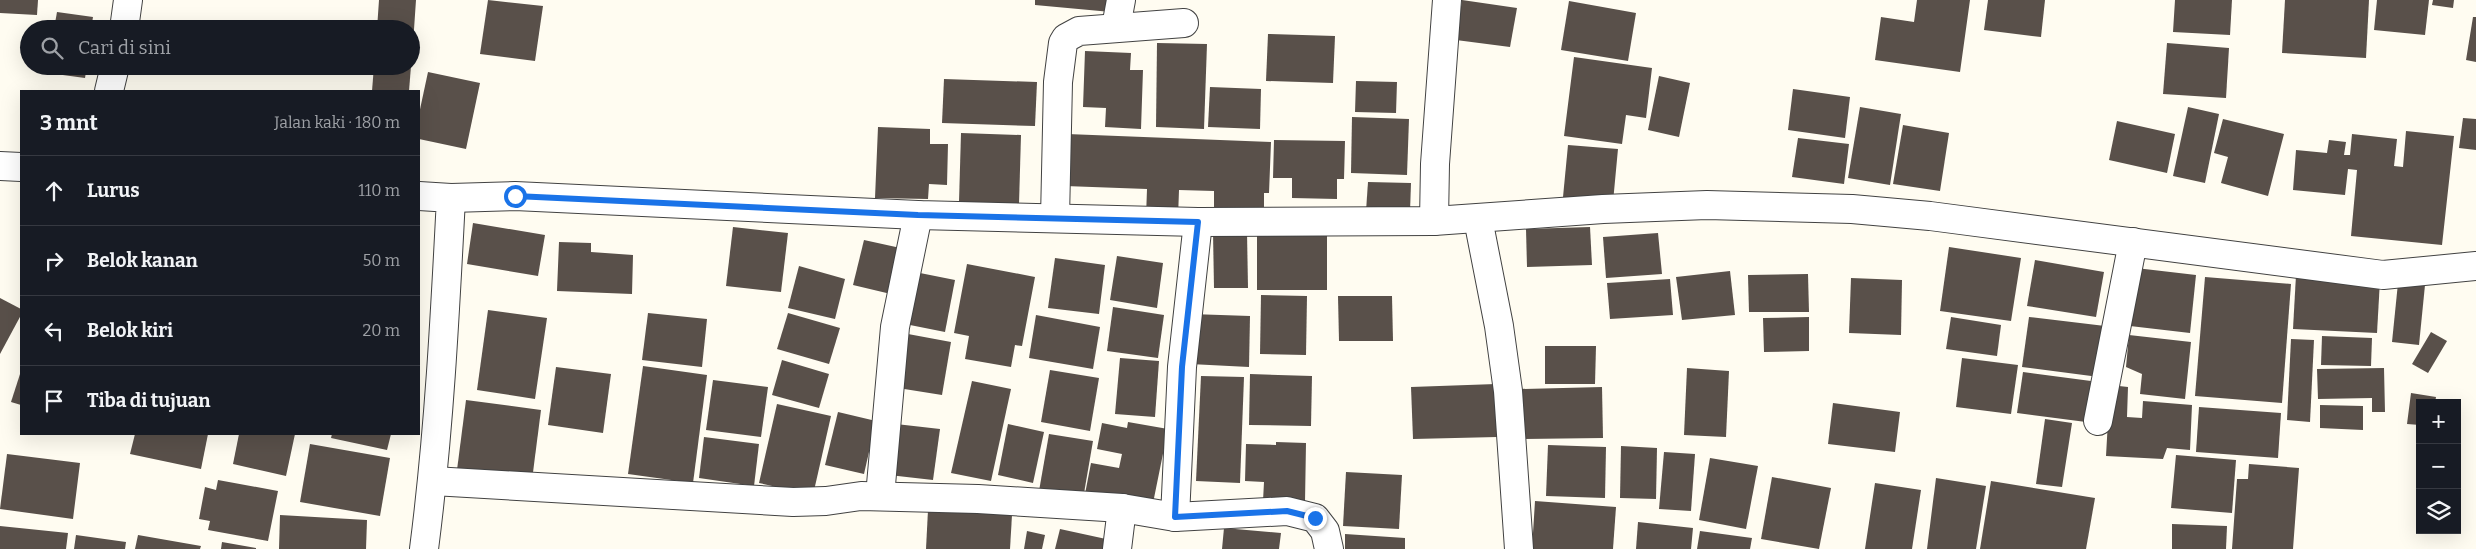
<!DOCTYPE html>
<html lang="id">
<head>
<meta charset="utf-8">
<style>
	body { margin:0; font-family:Bitter,serif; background:#242831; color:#f1f3f6 }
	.controls { position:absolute; right:15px; bottom:15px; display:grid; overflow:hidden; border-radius:0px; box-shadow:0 5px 20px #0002 }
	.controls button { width:45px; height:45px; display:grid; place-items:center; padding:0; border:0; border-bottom:1px solid #363941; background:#171b24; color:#f1f3f6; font:25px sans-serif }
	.stop { position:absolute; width:15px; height:15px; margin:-11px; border:4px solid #1a73e8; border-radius:50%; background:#fff }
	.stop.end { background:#1a73e8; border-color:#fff; box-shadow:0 1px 5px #0008 }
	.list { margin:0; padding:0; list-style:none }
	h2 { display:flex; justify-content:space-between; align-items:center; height:65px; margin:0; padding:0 20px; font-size:21px }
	h2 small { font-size:16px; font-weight:400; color:#9ea1a6 }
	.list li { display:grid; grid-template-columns:32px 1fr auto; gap:15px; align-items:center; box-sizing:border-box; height:70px; padding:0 20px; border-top:1px solid #363941 }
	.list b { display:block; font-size:19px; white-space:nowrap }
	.list em { font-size:16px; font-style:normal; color:#9ea1a6 }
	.icon { flex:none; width:28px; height:28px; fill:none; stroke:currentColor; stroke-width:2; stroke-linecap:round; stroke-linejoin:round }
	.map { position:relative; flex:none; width:2476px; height:549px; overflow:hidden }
	.search { position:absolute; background:#171b24; box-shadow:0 5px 20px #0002; left:20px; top:20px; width:400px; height:55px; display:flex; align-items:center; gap:12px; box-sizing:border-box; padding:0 18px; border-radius:28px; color:#9ea1a6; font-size:19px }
	.panel { position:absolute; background:#171b24; box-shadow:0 5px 20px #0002; left:20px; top:90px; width:400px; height:345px; border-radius:0px }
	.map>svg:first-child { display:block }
	.building { fill:#59504a }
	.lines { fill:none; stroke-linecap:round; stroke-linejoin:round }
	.minor-casing { stroke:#424242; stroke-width:30 }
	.tertiary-casing { stroke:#424242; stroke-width:30 }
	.minor { stroke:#fff; stroke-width:28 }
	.tertiary { stroke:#fff; stroke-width:28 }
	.route { stroke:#1a73e8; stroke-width:6 }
</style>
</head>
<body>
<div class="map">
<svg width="2476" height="549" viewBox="0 0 2476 549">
	<rect width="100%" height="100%" fill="#fffcf1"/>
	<!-- building -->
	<g class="building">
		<polygon points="0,0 38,0 37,15 0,13"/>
		<polygon points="379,0 416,0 413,44 411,29 377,29"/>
		<polygon points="488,0 543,6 535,61 480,54"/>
		<polygon points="1035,0 1112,0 1111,12 1035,5"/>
		<polygon points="1462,0 1517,8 1510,47 1456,40"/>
		<polygon points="1917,0 1970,0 1960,72 1875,60 1881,17 1914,22"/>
		<polygon points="1988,0 2045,0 2041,37 1984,30"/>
		<polygon points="2175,0 2232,0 2230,35 2173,32"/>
		<polygon points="2285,0 2369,0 2366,58 2282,53"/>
		<polygon points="2377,0 2429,0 2425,35 2374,30"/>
		<polygon points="2433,0 2454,0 2453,8 2432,5"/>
		<polygon points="1569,1 1636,13 1628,61 1561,50"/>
		<polygon points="57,12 93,17 91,29 54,29"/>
		<polygon points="2473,17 2476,17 2476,62 2466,60"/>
		<polygon points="1268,34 1335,36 1333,83 1266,81"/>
		<polygon points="1157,43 1207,44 1204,129 1156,127"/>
		<polygon points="2167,43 2229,48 2226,98 2163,94"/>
		<polygon points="1085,51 1131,53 1130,70 1143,70 1141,129 1105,127 1106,108 1083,107"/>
		<polygon points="1574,57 1652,68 1646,118 1626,115 1622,144 1564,136"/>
		<polygon points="49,66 87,66 85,78 48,73"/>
		<polygon points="374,66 411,66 409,91 372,91"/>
		<polygon points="428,72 480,83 466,149 419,139 419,114"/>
		<polygon points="1659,76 1690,83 1679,137 1648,130"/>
		<polygon points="944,79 1037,82 1035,126 942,123"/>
		<polygon points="1356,81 1397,82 1396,113 1355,112"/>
		<polygon points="1210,87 1261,89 1260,129 1208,127"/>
		<polygon points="1793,89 1850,97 1845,138 1788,130"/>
		<polygon points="1860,107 1901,114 1890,185 1848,178"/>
		<polygon points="2188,107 2219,114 2205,183 2173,176"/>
		<polygon points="1352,117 1409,119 1407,175 1351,173"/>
		<polygon points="2463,118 2476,119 2476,150 2459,148"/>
		<polygon points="2223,119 2284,134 2268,196 2221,183 2228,157 2214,153"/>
		<polygon points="2117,121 2175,134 2167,173 2109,160"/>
		<polygon points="1903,125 1949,133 1940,191 1893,184"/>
		<polygon points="878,127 930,129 930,144 948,144 947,185 929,184 928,199 875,198"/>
		<polygon points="2406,131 2454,136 2442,245 2351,236 2357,170 2348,169 2345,195 2293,190 2296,150 2327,153 2329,140 2346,142 2344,155 2350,155 2352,134 2397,139 2394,166 2403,167"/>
		<polygon points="961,133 1021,135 1019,204 959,202"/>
		<polygon points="1067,134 1271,142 1269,193 1264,193 1264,219 1214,216 1214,191 1179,190 1178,218 1146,217 1147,189 1065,186"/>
		<polygon points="1798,138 1849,144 1844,184 1792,177"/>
		<polygon points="1274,140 1345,141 1344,179 1337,179 1337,199 1292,198 1292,178 1273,178"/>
		<polygon points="1568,145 1618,149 1613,202 1563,197"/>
		<polygon points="1368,182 1411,183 1410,212 1366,211"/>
		<polygon points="473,223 545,235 538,276 467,264"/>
		<polygon points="733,227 788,233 781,292 726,286"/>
		<polygon points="1590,227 1592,265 1527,267 1526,229"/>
		<polygon points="1257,231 1327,232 1327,290 1257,290"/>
		<polygon points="1213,232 1247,232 1248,288 1214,288"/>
		<polygon points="1658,233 1662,274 1606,278 1603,237"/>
		<polygon points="864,240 905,249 895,295 853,285"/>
		<polygon points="559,242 591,243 591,252 633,255 632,294 557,291"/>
		<polygon points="1949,247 2021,258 2011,321 1940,311"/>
		<polygon points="1117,256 1163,263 1157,308 1110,300"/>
		<polygon points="1055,258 1105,265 1099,314 1048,308"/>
		<polygon points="2035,260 2104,272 2096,317 2027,306"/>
		<polygon points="967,264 1035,277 1022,346 1015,345 1011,367 965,359 969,336 954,333"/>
		<polygon points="799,266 845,279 835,319 788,308"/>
		<polygon points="2136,268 2196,275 2190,333 2130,326"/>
		<polygon points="1730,271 1735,315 1682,320 1676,277"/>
		<polygon points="915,272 955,280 945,332 905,324"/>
		<polygon points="1808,274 1809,312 1749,312 1748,275"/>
		<polygon points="2296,275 2380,280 2377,333 2293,329"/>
		<polygon points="2205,277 2291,284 2282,403 2195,396"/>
		<polygon points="1851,278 1902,280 1901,335 1849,333"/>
		<polygon points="1670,279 1673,315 1610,319 1607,283"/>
		<polygon points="2398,283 2425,285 2419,345 2392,342"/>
		<polygon points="1261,295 1307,296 1306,355 1260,354"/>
		<polygon points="1338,296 1392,296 1393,341 1339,341"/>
		<polygon points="0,298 21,309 21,315 0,354"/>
		<polygon points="1113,307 1164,315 1158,358 1107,351"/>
		<polygon points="488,310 547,318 535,399 477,390"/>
		<polygon points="648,313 707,319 702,367 642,360"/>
		<polygon points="788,313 840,328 829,364 777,349"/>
		<polygon points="1191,314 1250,316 1249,367 1190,364"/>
		<polygon points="1036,315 1100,327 1093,369 1029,358"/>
		<polygon points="1809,317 1809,351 1764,352 1763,318"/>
		<polygon points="1951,317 2001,325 1997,356 1946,349"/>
		<polygon points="2029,317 2105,326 2099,377 2022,367"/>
		<polygon points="2431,332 2447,341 2428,373 2412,364"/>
		<polygon points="908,334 951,342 942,395 898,388"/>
		<polygon points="2129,335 2191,342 2185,399 2140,394 2142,374 2126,367"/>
		<polygon points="2322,336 2372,338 2371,366 2321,365"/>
		<polygon points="2291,339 2314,340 2310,422 2287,420"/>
		<polygon points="1545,346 1596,346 1595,384 1545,384"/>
		<polygon points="1120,358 1159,361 1155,417 1115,414"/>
		<polygon points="1962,358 2018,365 2011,414 1956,407"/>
		<polygon points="782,360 829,374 819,408 772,395"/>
		<polygon points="643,366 707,375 693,483 628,474"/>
		<polygon points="556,367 611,374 603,433 548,425"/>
		<polygon points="1687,368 1729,371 1726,437 1684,435"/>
		<polygon points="2384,368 2385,412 2372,412 2372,398 2318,399 2317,369"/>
		<polygon points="1050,370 1099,378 1090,431 1041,422"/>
		<polygon points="21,371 21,405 11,402"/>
		<polygon points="2023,372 2091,381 2086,422 2017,413"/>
		<polygon points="1250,374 1312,376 1311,426 1249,425"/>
		<polygon points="1201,376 1244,377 1240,483 1196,481"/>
		<polygon points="713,380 768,387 761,437 706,430"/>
		<polygon points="972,381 1011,389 991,481 951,473"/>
		<polygon points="1496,384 1497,437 1413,439 1411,387"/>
		<polygon points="2110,385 2128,387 2127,417 2142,418 2143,401 2192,405 2190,450 2167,448 2163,459 2106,456"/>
		<polygon points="1602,387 1603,438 1521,439 1520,389"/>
		<polygon points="2411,393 2436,397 2435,403 2420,403 2420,425 2407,424"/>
		<polygon points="466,400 541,410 532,480 457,470"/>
		<polygon points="1833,403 1900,412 1895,452 1828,444"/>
		<polygon points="777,404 831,416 813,495 759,483"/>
		<polygon points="2320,405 2363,406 2363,430 2320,428"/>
		<polygon points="2199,407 2281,413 2278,458 2196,452"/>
		<polygon points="838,412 876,421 864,474 825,465"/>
		<polygon points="2045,419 2072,423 2062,487 2036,484"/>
		<polygon points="1128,422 1168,429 1152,508 1085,494 1091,463 1119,468 1122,454 1097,449 1102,423 1127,428"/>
		<polygon points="896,424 940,429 933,480 889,475"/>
		<polygon points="1008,424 1044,432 1033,483 998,475"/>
		<polygon points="135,434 208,434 201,469 130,454"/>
		<polygon points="239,434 295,434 286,476 233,464"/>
		<polygon points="332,434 391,434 387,450 331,438"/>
		<polygon points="1049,434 1093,441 1083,499 1039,491"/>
		<polygon points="704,437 759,444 754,486 699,478"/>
		<polygon points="1276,442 1306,443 1305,502 1263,501 1264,482 1245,481 1246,444 1276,445"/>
		<polygon points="310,444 390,458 380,516 300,502"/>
		<polygon points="1548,445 1606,447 1605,498 1546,496"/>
		<polygon points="1621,446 1657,448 1656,499 1620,498"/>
		<polygon points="1664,452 1695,454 1691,511 1659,509"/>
		<polygon points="7,454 80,463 73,519 0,509"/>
		<polygon points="2176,455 2236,460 2232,513 2171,508"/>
		<polygon points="1710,458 1758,466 1746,529 1699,520"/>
		<polygon points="2249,464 2299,468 2293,549 2232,549 2237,479 2248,479"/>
		<polygon points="1346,472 1402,475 1399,529 1343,526"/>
		<polygon points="1772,477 1831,488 1819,549 1761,539"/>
		<polygon points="1936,478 1986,486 1976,549 1927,549"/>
		<polygon points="218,480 278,491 268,541 208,530 210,521 199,519 205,487 216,490"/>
		<polygon points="1991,481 2095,498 2086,549 1980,549"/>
		<polygon points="1875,483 1921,490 1912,549 1865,549"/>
		<polygon points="1535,501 1616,507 1613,549 1532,549"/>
		<polygon points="928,510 1012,515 1010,549 926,549"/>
		<polygon points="280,515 367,520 366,549 279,549"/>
		<polygon points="1638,522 1693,528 1691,549 1636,549"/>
		<polygon points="2172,524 2227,526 2226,549 2172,549"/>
		<polygon points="0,526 68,533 66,549 0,549"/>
		<polygon points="1224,528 1281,533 1279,549 1222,549"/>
		<polygon points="1060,529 1106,539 1104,549 1055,549"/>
		<polygon points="1027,531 1045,535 1042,549 1024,549"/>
		<polygon points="1700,531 1752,538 1750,549 1697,549"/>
		<polygon points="1345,534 1405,538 1405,549 1345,549"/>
		<polygon points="76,535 126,542 125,549 74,549"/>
		<polygon points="138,535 201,546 200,549 135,549"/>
		<polygon points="222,542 256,548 256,549 221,549"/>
	</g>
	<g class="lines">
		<!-- minor casing -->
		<g class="minor-casing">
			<g id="minor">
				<polyline points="1116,27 1121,0"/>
				<polyline points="124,29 128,0"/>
				<polyline points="109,91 115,66"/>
				<polyline points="451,198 515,196 918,215 1198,222 1434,221 1603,209 1707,205 1852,209 1930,216 2383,275 2476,266"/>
				<polyline points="1055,218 1058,82 1063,43 1066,38 1079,31 1184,23"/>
				<polyline points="1478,219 1499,326 1508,391 1519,549"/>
				<polyline points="1434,221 1435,164 1447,0"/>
				<polyline points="2098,421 2133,242"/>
				<polyline points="433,481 793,502 826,501 861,496 978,499 1122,508 1175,517 1287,511 1315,518 1325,531 1329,549"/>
				<polyline points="880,496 895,327 918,215"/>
				<polyline points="1175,517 1182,367 1198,222"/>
				<polyline points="1117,549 1122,508"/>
			</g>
		</g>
		<!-- tertiary casing -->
		<g class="tertiary-casing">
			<g id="tertiary">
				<polyline points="0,166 21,167"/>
				<path d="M419 196 451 198C445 315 439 433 424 549"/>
			</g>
		</g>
		<!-- minor -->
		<use href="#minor" class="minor"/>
		<!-- tertiary -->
		<use href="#tertiary" class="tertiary"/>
	</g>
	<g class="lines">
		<!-- route -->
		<polyline class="route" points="515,196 918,215 1198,222 1182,367 1175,517 1287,511 1315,518"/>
	</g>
</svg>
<div class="controls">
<button>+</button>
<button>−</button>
<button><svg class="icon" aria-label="layers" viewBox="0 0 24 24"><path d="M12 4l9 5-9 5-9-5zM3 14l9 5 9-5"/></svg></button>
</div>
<div class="stop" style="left:515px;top:196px"></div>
<div class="stop end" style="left:1315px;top:518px"></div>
<div class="search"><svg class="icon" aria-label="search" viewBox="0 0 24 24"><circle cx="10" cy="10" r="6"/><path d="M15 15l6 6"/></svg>Cari di sini</div>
<section class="panel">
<h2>3 mnt<small>Jalan kaki · 180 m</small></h2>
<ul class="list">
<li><svg class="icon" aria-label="ahead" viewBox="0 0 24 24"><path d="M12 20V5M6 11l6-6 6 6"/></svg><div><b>Lurus</b></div><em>110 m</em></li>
<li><svg class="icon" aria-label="right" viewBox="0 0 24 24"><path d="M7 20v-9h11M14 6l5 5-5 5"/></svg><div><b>Belok kanan</b></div><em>50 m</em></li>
<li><svg class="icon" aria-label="left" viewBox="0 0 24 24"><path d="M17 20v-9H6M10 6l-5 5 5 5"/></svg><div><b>Belok kiri</b></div><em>20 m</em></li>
<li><svg class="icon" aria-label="arrive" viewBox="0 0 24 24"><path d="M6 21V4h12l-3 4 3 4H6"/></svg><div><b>Tiba di tujuan</b></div></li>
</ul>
</section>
</div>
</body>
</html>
